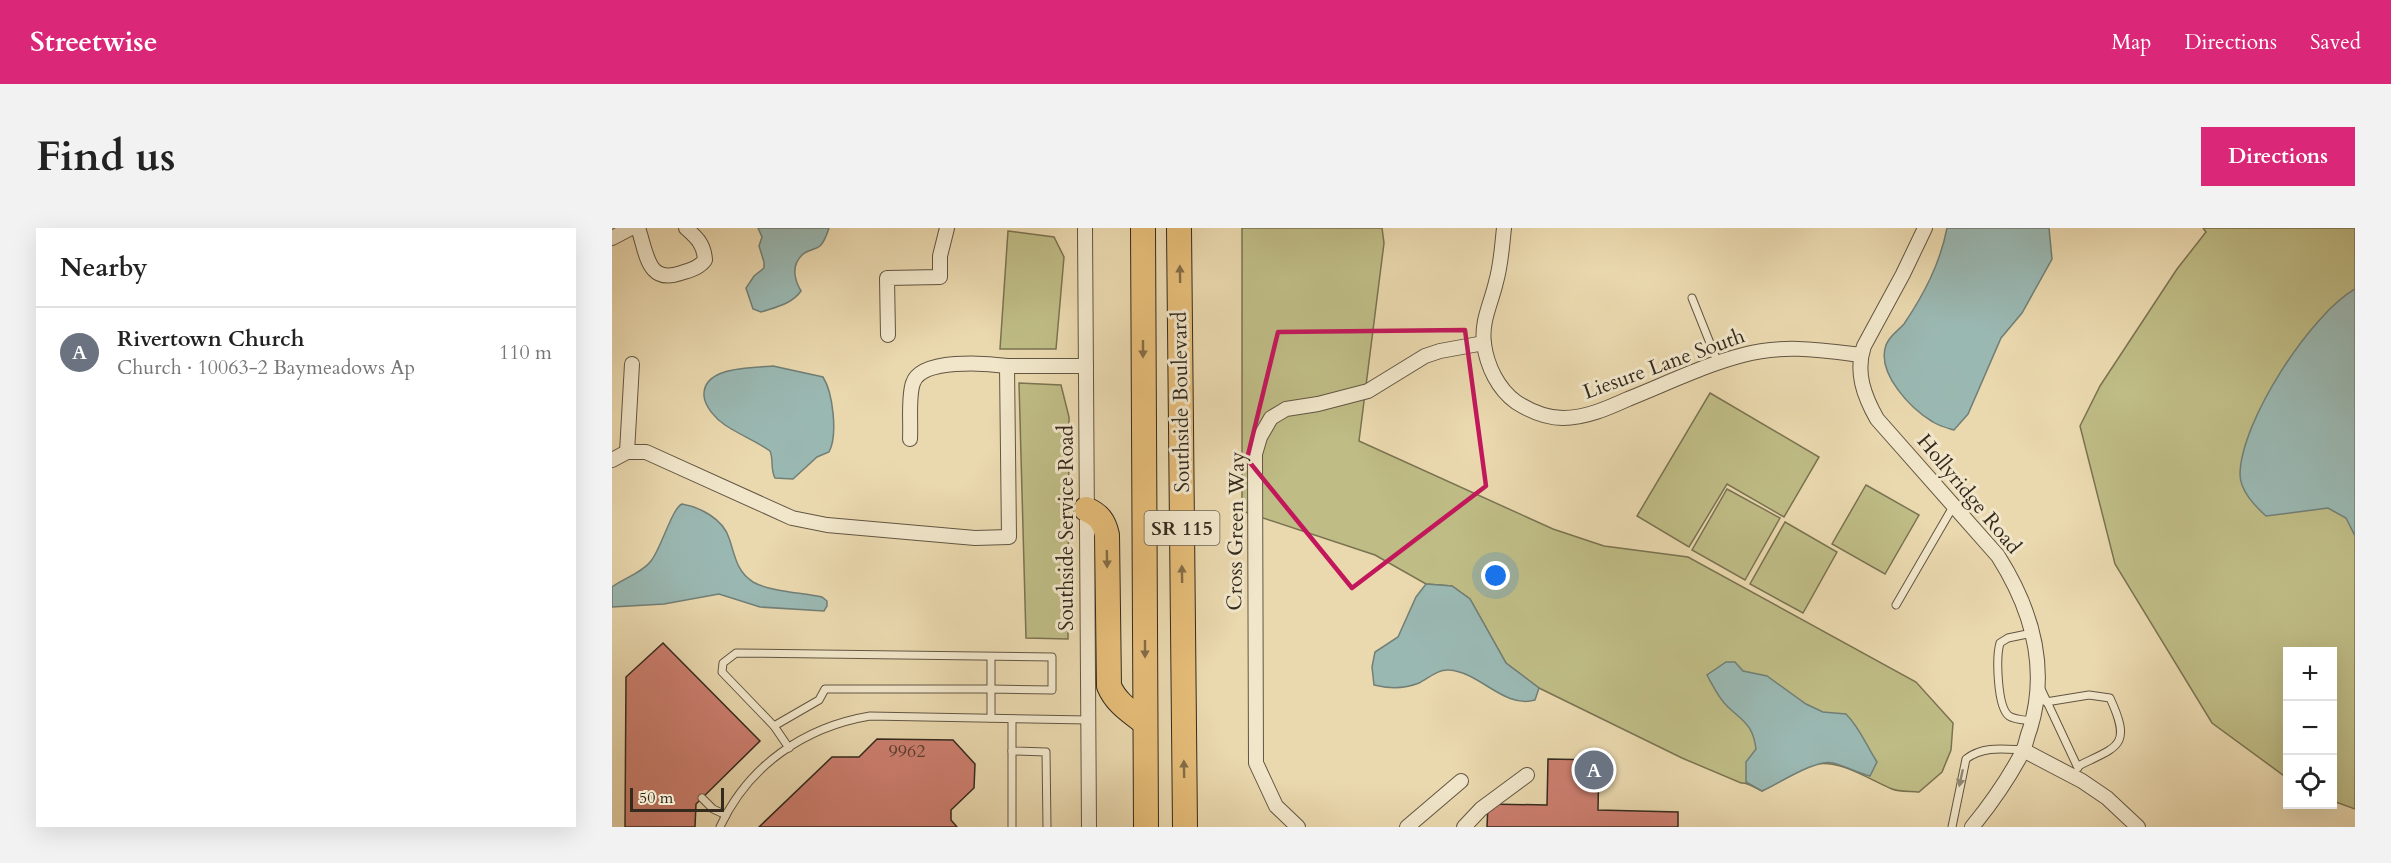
<!DOCTYPE html>
<html lang="en">
<head>
<meta charset="utf-8">
<style>
	body { margin:0; font-family:Cardo,serif; background:#f2f2f2; color:#222 }
	.controls { position:absolute; right:18px; bottom:18px; display:grid; overflow:hidden; border-radius:0px; box-shadow:0 6px 24px #0002 }
	.controls button { width:54px; height:54px; display:grid; place-items:center; padding:0; border:0; border-bottom:2px solid #e0e0e0; background:#fff; color:#222; font:30px sans-serif }
	.scale { position:absolute; left:18px; bottom:15px; width:94px; box-sizing:border-box; padding-left:6px; border:3px solid #342a1e; border-top:0; font-size:16px; line-height:21px; white-space:nowrap; color:#342a1e; -webkit-text-stroke:4px #f1e6ca; paint-order:stroke }
	.you { position:absolute; left:884px; top:348px; width:21px; height:21px; margin:-15px; border:4px solid #fff; border-radius:50%; background:#1a73e8; box-shadow:0 0 0 9px #1a73e833 }
	.badge { display:grid; place-items:center; width:39px; height:39px; border-radius:50%; background:#db2777; color:#fff; font-size:20px; font-weight:700 }
	.pin { position:absolute; translate:-50% -50%; border:3px solid #fff; box-shadow:0 2px 6px #0006 }
	.list { margin:0; padding:0; list-style:none }
	h2 { display:flex; justify-content:space-between; align-items:center; height:78px; margin:0; padding:0 24px; font-size:26px }
	h2 small { font-size:20px; font-weight:400; color:#767676 }
	.list li { display:grid; grid-template-columns:39px 1fr auto; gap:18px; align-items:center; box-sizing:border-box; height:90px; padding:0 24px; border-top:2px solid #e0e0e0 }
	.list b { display:block; font-size:22px; white-space:nowrap }
	.list p { margin:0; font-size:20px; white-space:nowrap; color:#767676 }
	.list em { font-size:20px; font-style:normal; color:#767676 }
	.icon { flex:none; width:33px; height:33px; fill:none; stroke:currentColor; stroke-width:2; stroke-linecap:round; stroke-linejoin:round }
	.map { position:relative; flex:none; width:1743px; height:599px; overflow:hidden; border-radius:0px }
	header { display:flex; align-items:center; gap:36px; box-sizing:border-box; height:84px; padding:0 30px; background:#db2777; color:#fff }
	header strong { font-size:28px }
	nav { display:flex; gap:33px; margin-inline-start:auto; font-size:21px }
	.intro { display:flex; align-items:center; justify-content:space-between; box-sizing:border-box; height:144px; padding:0 36px }
	h1 { margin:0; font-size:42px }
	.button { padding:15px 27px; border-radius:0px; background:#db2777; color:#fff; font-size:21px; font-weight:700 }
	main { display:flex; gap:36px; padding:0 36px }
	aside { flex:1; background:#fff; border-radius:0px; box-shadow:0 6px 24px #0002 }
	.map>svg:first-child { display:block }
	.green { fill:#bfbc85; stroke:#7a7352; stroke-width:1.5 }
	.water { fill:#9ab8b2; stroke:#717f77; stroke-width:1.5 }
	.building { fill:#cd7f70; stroke:#342a1e; stroke-width:1.5 }
	.lines { fill:none; stroke-linecap:round; stroke-linejoin:round }
	.lane-casing { stroke:#625642; stroke-width:9 }
	.street-casing { stroke:#625642; stroke-width:16 }
	.highway-casing { stroke:#342a1e; stroke-width:26 }
	.lane { stroke:#f1e6ca; stroke-width:7 }
	.street { stroke:#f1e6ca; stroke-width:14 }
	.highway { stroke:#e5bc77; stroke-width:24 }
	.oneway { fill:#846c46 }
	.oneway2 { fill:#928874 }
	.marked { fill:none; stroke:#c2185b; stroke-width:4.5; stroke-linejoin:round }
	.labels { text-anchor:middle; dominant-baseline:central; stroke-width:6; stroke-linejoin:round; paint-order:stroke }
	.number-label { font-size:18px; fill:#5a3f32 }
	.shield { fill:#f1e6ca; stroke:#6d6252; stroke-width:1.5 }
	.shield-label { font-size:20px; font-weight:bold; fill:#342a1e }
	.street-label { font-size:21px; fill:#342a1e; stroke:#f1e6ca }
</style>
</head>
<body>
<header>
<strong>Streetwise</strong>
<nav><a>Map</a><a>Directions</a><a>Saved</a></nav>
</header>
<div class="intro"><h1>Find us</h1><a class="button">Directions</a></div>
<main>
<aside>
<h2>Nearby<small></small></h2>
<ul class="list">
<li><span class="badge" style="background:#6b7280">A</span><div><b>Rivertown Church</b><p>Church · 10063-2 Baymeadows Ap</p></div><em>110 m</em></li>
</ul>
</aside>
<div class="map">
<svg width="1743" height="599" viewBox="0 0 1743 599">
	<rect width="100%" height="100%" fill="#ead8ae"/>
	<filter id="stains"><feTurbulence type="fractalNoise" baseFrequency=".00333" numOctaves="4"/><feColorMatrix values="0 0 0 0 .2 0 0 0 0 .09 0 0 0 0 .02 0 0 0 .5 -.17"/></filter>
	<radialGradient id="worn" r=".72"><stop offset=".6" stop-color="#630" stop-opacity="0"/><stop offset="1" stop-color="#630" stop-opacity=".3"/></radialGradient>
	<!-- green -->
	<g class="green">
		<path d="M630 0H770L772 15 747 213 941 301 992 318 1076 329 1304 454 1341 495 1339 522 1330 544 1307 564C1299 563 1287 564 1280 561 1258 552 1229 532 1205 536 1191 539 1165 556 1150 563 1143 560 1136 554 1129 555L1070 530 927 460 894 435 858 371 840 358 814 356 763 327 630 283Z"/>
		<polygon points="1591,0 1743,0 1743,581 1721,573 1720,424 1676,424 1675,550 1600,495 1503,336 1468,198 1488,158 1565,41 1594,4"/>
		<polygon points="396,3 442,9 452,29 444,121 388,121"/>
		<polygon points="407,155 449,157 457,189 456,411 414,410"/>
		<polygon points="1098,165 1207,229 1172,289 1115,256 1077,319 1025,288"/>
		<polygon points="1254,257 1307,287 1273,346 1220,316"/>
		<polygon points="1115,261 1168,290 1133,352 1080,322"/>
		<polygon points="1173,294 1225,324 1191,385 1138,356"/>
	</g>
	<!-- water -->
	<g class="water">
		<path d="M146 0H217C215 6 213 13 208 18 203 22 195 22 190 27 179 38 182 51 189 63 180 76 164 79 149 84L141 81 134 60 142 48 152 40V34L147 18 150 9Z"/>
		<path d="M1335 0H1437L1440 31 1410 85 1389 110 1356 186 1342 202C1335 200 1327 198 1321 194 1299 181 1264 145 1274 117 1278 107 1286 103 1292 96 1312 66 1328 36 1335 0Z"/>
		<path d="M1743 61V308L1734 290 1716 280 1654 288C1643 278 1628 263 1628 246 1629 193 1698 87 1743 61Z"/>
		<path d="M161 138 211 149C221 165 226 207 217 224L205 229 181 251 163 250C158 241 162 233 158 223 144 213 128 207 113 197 104 191 93 179 92 168 90 138 140 140 161 138Z"/>
		<path d="M70 276C88 279 111 291 117 310 123 327 124 343 141 354 156 363 192 365 210 369L215 373V378L212 383 148 379 107 366 52 376 0 379V359C12 350 30 345 39 333 49 321 60 280 70 276Z"/>
		<path d="M814 356 840 358 858 371 894 435 927 460 923 472C892 481 868 444 837 442 826 441 817 450 807 455 792 461 778 461 762 457L760 439 763 424 786 409 804 369Z"/>
		<path d="M1114 434H1123L1131 443 1155 448 1194 476 1211 484 1234 486C1248 500 1254 517 1265 534L1258 548C1245 545 1234 538 1221 535 1203 531 1168 555 1150 563L1134 554V534L1144 521C1141 497 1132 494 1116 479 1107 471 1101 458 1095 447Z"/>
	</g>
	<!-- building -->
	<g class="building">
		<polygon points="51,415 148,513 84,576 83,599 13,599 14,449"/>
		<polygon points="265,511 341,512 363,536 362,560 339,582 339,592 345,599 147,599 220,529 247,529"/>
		<polygon points="936,531 987,532 986,582 1066,584 1066,599 875,599 876,576 935,577"/>
	</g>
	<g class="lines">
		<!-- lane casing -->
		<g class="lane-casing">
			<g id="lane">
				<polyline points="1080,70 1106,135"/>
				<polyline points="1284,377 1342,277"/>
				<path d="M1420 405 1396 410 1388 415C1384 429 1385 479 1397 488 1403 492 1414 492 1420 493"/>
				<polyline points="1429,461 1466,540"/>
				<path d="M1434 474 1477 467 1498 470C1520 518 1507 518 1466 538"/>
				<polyline points="400,491 400,523 434,524 435,599"/>
				<polyline points="162,498 207,472 213,461 379,461 379,429"/>
				<polyline points="177,520 162,498 110,444 111,435 124,425 440,429 440,462 379,461 379,490"/>
				<polyline points="400,523 400,599"/>
				<polyline points="90,570 101,581 114,587"/>
				<path d="M108 599C136 538 192 499 258 488L476 492"/>
				<path d="M1340 599 1354 531C1371 518 1391 521 1411 522"/>
			</g>
		</g>
		<!-- street casing -->
		<g class="street-casing">
			<g id="street">
				<path d="M26 0C35 25 35 57 69 45 78 42 87 40 93 32 92 16 85 10 74 0"/>
				<polyline points="473,0 477,599"/>
				<path d="M892 0C890 18 889 37 884 54 879 76 869 93 872 116 875 138 886 161 904 174 918 183 934 190 951 190 974 190 996 180 1016 171 1054 156 1092 137 1131 127 1171 116 1209 122 1249 127"/>
				<path d="M1313 0 1291 46 1252 118C1243 144 1252 168 1265 191L1386 328C1419 380 1437 440 1418 501 1415 508 1414 516 1411 523 1398 548 1378 577 1360 599"/>
				<polyline points="0,10 19,0"/>
				<polyline points="276,107 275,50 328,49 328,28 335,0"/>
				<path d="M298 211C299 195 296 169 301 155 309 130 374 135 395 138"/>
				<polyline points="15,224 20,136"/>
				<polyline points="0,232 15,224 34,224 180,290 215,297 363,310 397,309 395,138 474,138"/>
				<polyline points="1411,522 1470,553 1495,570 1526,599"/>
				<polyline points="686,599 664,578 644,535 643,226 648,209 659,190 674,181 706,176 756,163 813,128 828,123 872,115"/>
				<polyline points="795,599 849,553"/>
				<polyline points="852,599 869,581 915,547"/>
			</g>
		</g>
		<!-- highway casing -->
		<g class="highway-casing">
			<g id="highway">
				<polyline points="531,0 534,599"/>
				<polyline points="567,0 573,599"/>
				<path d="M474 281C487 287 492 293 495 307L497 458C504 475 519 484 533 495"/>
			</g>
		</g>
		<!-- lane -->
		<use href="#lane" class="lane"/>
		<!-- street -->
		<use href="#street" class="street"/>
		<!-- highway -->
		<use href="#highway" class="highway"/>
	</g>
	<!-- one-way arrows -->
	<defs><path id="oneway-solid" d="M-6-.8H1V-3.2L6.5 0L1 3.2V.8H-6Z" transform="scale(1.5)"/></defs>
	<g class="oneway">
		<use href="#oneway-solid" transform="translate(568 46) rotate(-91)"/>
		<use href="#oneway-solid" transform="translate(531 121) rotate(90)"/>
		<use href="#oneway-solid" transform="translate(495 331) rotate(89)"/>
		<use href="#oneway-solid" transform="translate(570 346) rotate(-91)"/>
		<use href="#oneway-solid" transform="translate(533 421) rotate(90)"/>
		<use href="#oneway-solid" transform="translate(572 541) rotate(-91)"/>
	</g>
	<use class="oneway2" href="#oneway-solid" transform="translate(1349 550) rotate(102)"/>
	<!-- marked area -->
	<path class="marked" d="M853 102 874 258 740 360 635 231 666 104Z"/>
	<g class="labels">
		<!-- number labels -->
		<g class="number-label">
			<text x="295" y="523">9962</text>
		</g>
		<!-- shield labels -->
		<rect class="shield" x="532.5" y="283" width="75" height="34" rx="4.5"/>
		<g class="shield-label">
			<text x="570" y="300">SR 115</text>
		</g>
		<!-- street labels -->
		<g class="street-label">
			<text transform="translate(1052 136) rotate(-20)">Liesure Lane South</text>
			<text transform="translate(569 174) rotate(-91)">Southside Boulevard</text>
			<text transform="translate(1357 266) rotate(50)">Hollyridge Road</text>
			<text transform="translate(454 300) rotate(-90)">Southside Service Road</text>
			<text transform="translate(624 303) rotate(-89)">Cross Green Way</text>
		</g>
	</g>
	<rect width="100%" height="100%" filter="url(#stains)"/>
	<rect width="100%" height="100%" fill="url(#worn)"/>
</svg>
<div class="controls">
<button>+</button>
<button>−</button>
<button><svg class="icon" aria-label="locate" viewBox="0 0 24 24"><circle cx="12" cy="12" r="6"/><path d="M12 2v4M12 18v4M2 12h4M18 12h4"/></svg></button>
</div>
<div class="scale">50 m</div>
<div class="you"></div>
<div class="pin badge" style="left:982px;top:542px;background:#6b7280">A</div>
</div>
</main>
</body>
</html>
